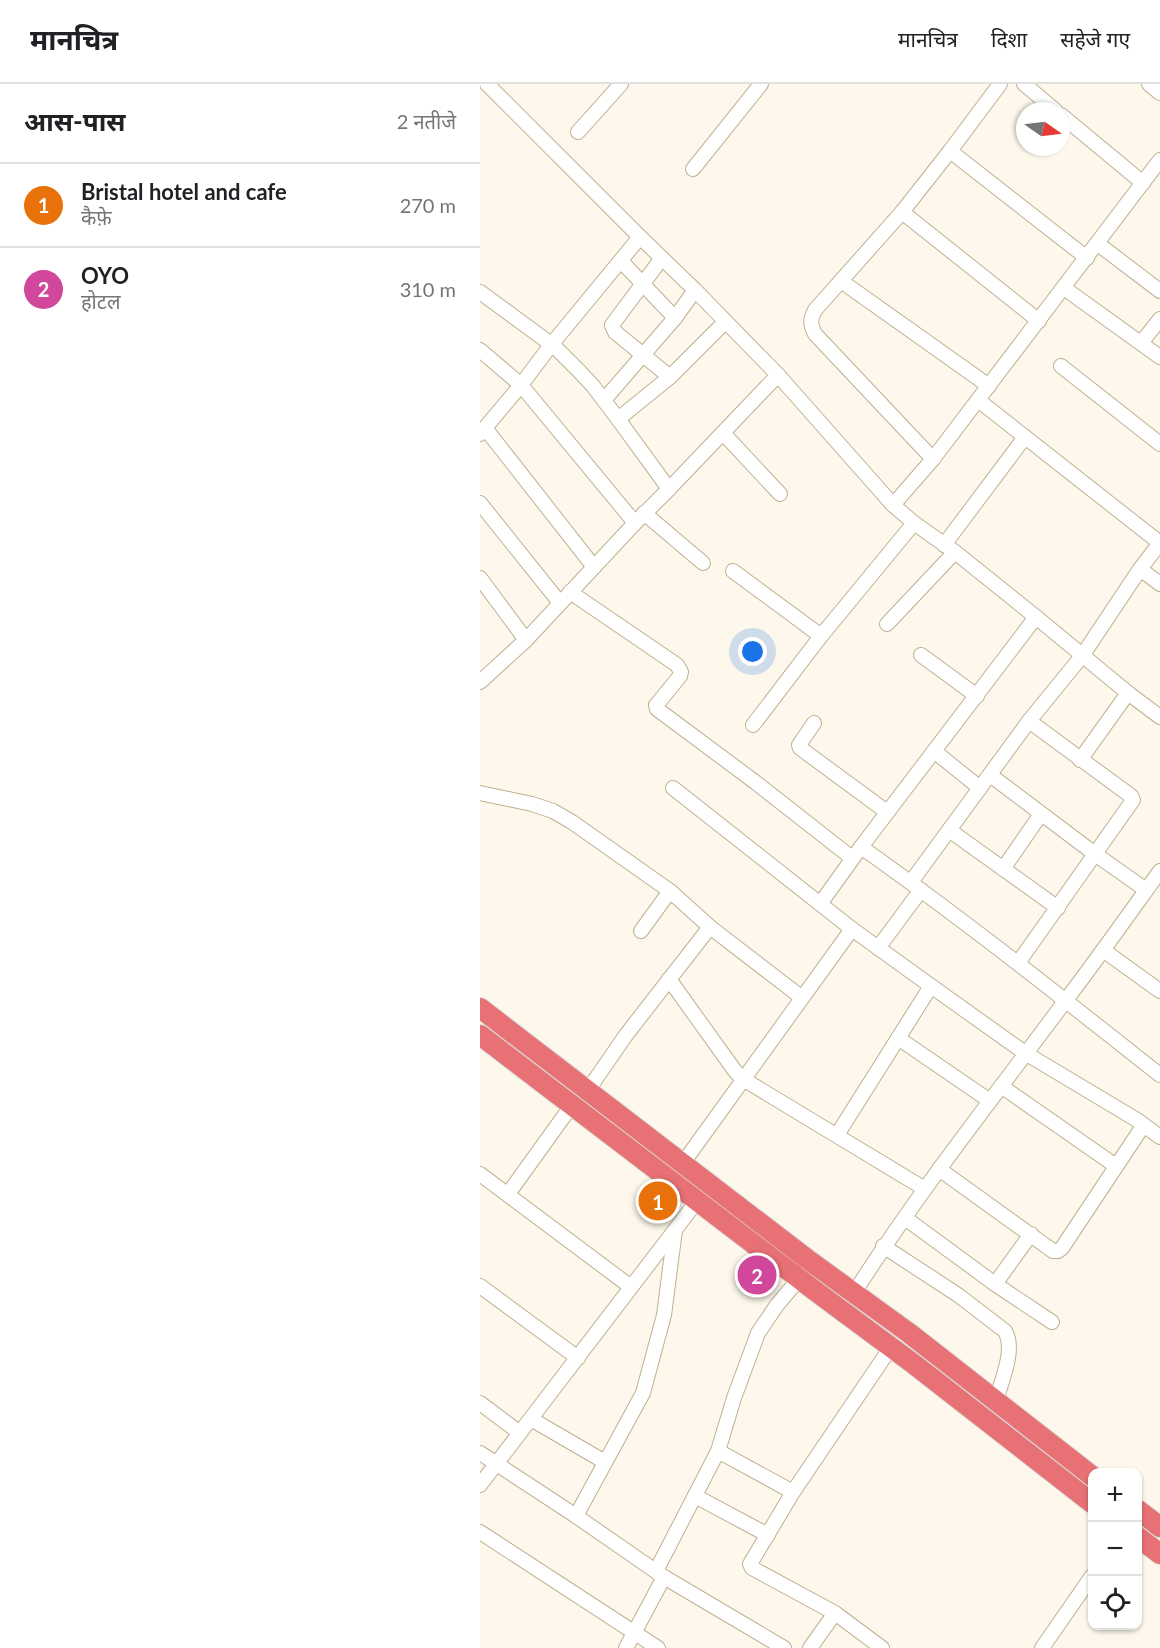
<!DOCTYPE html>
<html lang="hi">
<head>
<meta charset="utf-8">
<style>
	body { margin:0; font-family:Lato,"Noto Sans Devanagari",sans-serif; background:#f2f2f2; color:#202124 }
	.controls { position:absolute; right:18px; bottom:18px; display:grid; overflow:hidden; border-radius:12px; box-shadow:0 2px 4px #0004 }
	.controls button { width:54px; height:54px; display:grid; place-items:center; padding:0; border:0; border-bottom:2px solid #e0e0e0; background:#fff; color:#202124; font:30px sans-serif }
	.compass { position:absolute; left:536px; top:18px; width:54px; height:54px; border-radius:50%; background:#fff; box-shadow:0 2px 4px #0004; rotate:104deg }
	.you { position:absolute; left:273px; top:568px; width:21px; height:21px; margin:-15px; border:4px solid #fff; border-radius:50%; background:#1a73e8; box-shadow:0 0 0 9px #1a73e833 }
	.badge { display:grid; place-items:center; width:39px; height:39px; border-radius:50%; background:#28707b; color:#fff; font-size:20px; font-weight:700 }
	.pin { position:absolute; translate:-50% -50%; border:3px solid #fff; box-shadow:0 2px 6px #0006 }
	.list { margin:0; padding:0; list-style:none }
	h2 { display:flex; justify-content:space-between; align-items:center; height:78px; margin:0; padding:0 24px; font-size:26px }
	h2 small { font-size:20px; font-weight:400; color:#757577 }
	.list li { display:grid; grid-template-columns:39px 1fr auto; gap:18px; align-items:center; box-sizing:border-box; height:84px; padding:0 24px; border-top:2px solid #e0e0e0 }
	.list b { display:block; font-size:22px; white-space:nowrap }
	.list p { margin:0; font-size:20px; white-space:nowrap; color:#757577 }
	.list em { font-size:20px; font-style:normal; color:#757577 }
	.icon { flex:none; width:33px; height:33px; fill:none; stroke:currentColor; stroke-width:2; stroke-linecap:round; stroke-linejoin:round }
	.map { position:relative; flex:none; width:680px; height:1564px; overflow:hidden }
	header { display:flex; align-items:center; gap:36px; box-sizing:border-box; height:84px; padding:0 30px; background:#fff; border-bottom:2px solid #e0e0e0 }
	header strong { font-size:28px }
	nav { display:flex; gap:33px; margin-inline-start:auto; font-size:21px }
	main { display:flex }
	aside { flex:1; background:#fff }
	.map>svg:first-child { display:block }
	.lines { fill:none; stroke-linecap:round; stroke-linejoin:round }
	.minor-casing { stroke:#beb091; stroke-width:16 }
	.highway-casing { stroke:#d9d8d5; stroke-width:22 }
	.minor { stroke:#fff; stroke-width:14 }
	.highway { stroke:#e77175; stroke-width:20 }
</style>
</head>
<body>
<header>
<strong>मानचित्र</strong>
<nav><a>मानचित्र</a><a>दिशा</a><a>सहेजे गए</a></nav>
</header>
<main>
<aside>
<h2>आस-पास<small>2 नतीजे</small></h2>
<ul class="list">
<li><span class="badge" style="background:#e8710a">1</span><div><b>Bristal hotel and cafe</b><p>कैफ़े</p></div><em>270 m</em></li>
<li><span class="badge" style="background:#d1479c">2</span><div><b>OYO</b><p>होटल</p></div><em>310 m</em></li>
</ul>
</aside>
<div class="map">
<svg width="680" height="1564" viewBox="0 0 680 1564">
	<rect width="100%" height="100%" fill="#fdf8eb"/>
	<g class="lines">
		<!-- minor casing -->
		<g class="minor-casing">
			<g id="minor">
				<polyline points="7,0 160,153 215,206 298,291 413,421 434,439 475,468 556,533 648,609 680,633"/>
				<polyline points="544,0 576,27"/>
				<polyline points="669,0 680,9"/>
				<polyline points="581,31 663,99"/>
				<polyline points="98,48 141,0"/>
				<polyline points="470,67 607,174"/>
				<polyline points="213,85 281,0"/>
				<polyline points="422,128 559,237"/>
				<polyline points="618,160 680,207"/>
				<polyline points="182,174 132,241 135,248 190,293"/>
				<polyline points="141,177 195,234"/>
				<polyline points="361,197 509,302"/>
				<polyline points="584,204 680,273"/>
				<polyline points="0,208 75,263 100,288 113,302 138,335 189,405"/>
				<polyline points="661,259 680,235"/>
				<polyline points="0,266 41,301 155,439"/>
				<polyline points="581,282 680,360"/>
				<polyline points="124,316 195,234 215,206"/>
				<polyline points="498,316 680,459"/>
				<polyline points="138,335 190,293 245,238"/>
				<polyline points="5,344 114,483"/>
				<polyline points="243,349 300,410"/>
				<polyline points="0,350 41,301 71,261 160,153"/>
				<path d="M453 375 335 250C330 240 330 236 335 226L422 128 470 67 520 0"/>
				<polyline points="0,419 80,519"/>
				<polyline points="413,421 453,375 680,76"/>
				<polyline points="164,429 223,479"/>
				<polyline points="464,461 545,353"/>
				<polyline points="660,485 680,500"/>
				<polyline points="253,487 341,552"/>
				<polyline points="0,494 46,556"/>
				<polyline points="90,508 197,581 201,588 200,592 178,619 176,621 177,625 275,698 372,774"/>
				<polyline points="407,540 475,468"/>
				<polyline points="441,571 497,612"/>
				<polyline points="0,598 46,556 155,439 189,405 298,291"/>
				<polyline points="334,639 319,661 320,664 407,728"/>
				<polyline points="273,641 341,552 434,439"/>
				<polyline points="454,667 500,704"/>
				<polyline points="600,676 648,609"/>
				<polyline points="510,691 615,770 666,806"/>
				<polyline points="193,704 372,845 451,902 545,969 657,1036 680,1053"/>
				<polyline points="0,709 52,720 73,727 92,738 190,807 230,843 321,913"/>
				<polyline points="469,746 578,824"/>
				<path d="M381 763C483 835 581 913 680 991"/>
				<polyline points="523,785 561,730"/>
				<polyline points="431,798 549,637 602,572 660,485 680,459"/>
				<polyline points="340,820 381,763 556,533"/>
				<polyline points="161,847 190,807"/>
				<polyline points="398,864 441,806"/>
				<polyline points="623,866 680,907"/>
				<polyline points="538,879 653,716 651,712 549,637"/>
				<polyline points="189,895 255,987 263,995 445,1105"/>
				<polyline points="418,954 510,1017"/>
				<polyline points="521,1002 636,1082"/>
				<polyline points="108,1006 146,951 230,843"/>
				<polyline points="357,1051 451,902"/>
				<polyline points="203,1079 372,845"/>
				<polyline points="459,1085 573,1167 578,1167 582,1164 663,1042"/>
				<polyline points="0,1090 151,1203"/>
				<polyline points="28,1110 92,1021"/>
				<polyline points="425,1134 515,1200 572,1238"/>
				<path d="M403 1162 478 1211 525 1247C536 1266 521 1297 516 1317"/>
				<polyline points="515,1200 551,1150"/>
				<polyline points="0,1202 98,1274"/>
				<path d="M374 1209C439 1107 514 1013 586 916 618 874 649 830 680 787"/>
				<polyline points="0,1319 40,1349"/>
				<polyline points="51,1335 125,1378"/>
				<polyline points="238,1367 313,1408"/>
				<polyline points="0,1369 96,1432 184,1493 304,1564"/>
				<polyline points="0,1401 217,1117"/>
				<polyline points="215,1412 288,1451"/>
				<polyline points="96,1432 163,1309 184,1231 195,1146"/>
				<polyline points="0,1448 178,1564"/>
				<polyline points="176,1487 238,1367 254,1314 278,1249 297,1221 319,1195"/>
				<polyline points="146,1564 184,1493"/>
				<polyline points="330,1564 355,1529"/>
				<polyline points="402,1564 355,1529 272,1484 270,1480 313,1408 411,1263"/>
				<polyline points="562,1564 612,1492"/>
			</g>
		</g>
		<!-- highway casing -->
		<g class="highway-casing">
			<g id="highway">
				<polyline points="0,924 327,1175 429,1249 612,1392"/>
				<polyline points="0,951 334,1206 435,1281 612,1419"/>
				<polyline points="658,1426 680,1443"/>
				<polyline points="658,1453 680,1470"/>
			</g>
		</g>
		<!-- minor -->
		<use href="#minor" class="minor"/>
		<!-- highway -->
		<use href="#highway" class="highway"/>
	</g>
</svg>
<div class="controls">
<button>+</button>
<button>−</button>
<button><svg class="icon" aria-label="locate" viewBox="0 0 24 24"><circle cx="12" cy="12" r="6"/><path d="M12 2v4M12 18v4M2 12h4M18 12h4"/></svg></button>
</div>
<svg class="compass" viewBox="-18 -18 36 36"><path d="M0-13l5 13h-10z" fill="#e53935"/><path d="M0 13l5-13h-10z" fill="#757577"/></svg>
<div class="you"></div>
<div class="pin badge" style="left:178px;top:1117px;background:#e8710a">1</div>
<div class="pin badge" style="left:277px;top:1191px;background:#d1479c">2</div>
</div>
</main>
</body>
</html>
